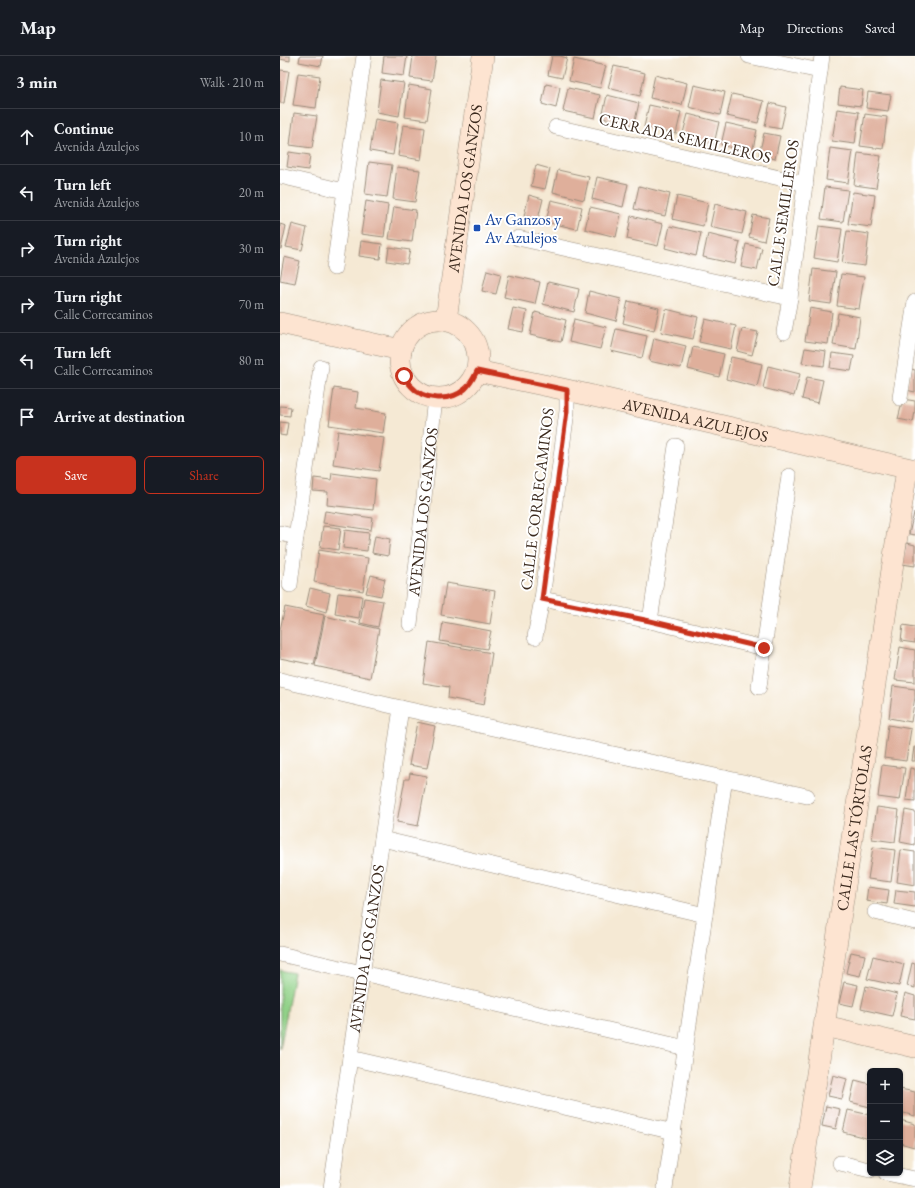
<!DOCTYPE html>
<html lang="en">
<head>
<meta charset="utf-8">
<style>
	body { margin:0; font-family:"EB Garamond",serif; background:#20242c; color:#f1f3f6 }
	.controls { position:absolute; right:12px; bottom:12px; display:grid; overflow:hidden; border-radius:6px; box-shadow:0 1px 3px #0004 }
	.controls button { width:36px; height:36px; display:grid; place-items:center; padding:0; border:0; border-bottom:1px solid #363941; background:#171b24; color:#f1f3f6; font:20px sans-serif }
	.stop { position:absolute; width:12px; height:12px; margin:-9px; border:3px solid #c8321e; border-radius:50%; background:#fff }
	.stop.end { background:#c8321e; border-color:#fff; box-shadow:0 1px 4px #0008 }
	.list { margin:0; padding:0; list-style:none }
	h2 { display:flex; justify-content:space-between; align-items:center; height:52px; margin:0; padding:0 16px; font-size:17px }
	h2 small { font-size:13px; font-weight:400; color:#9ea1a6 }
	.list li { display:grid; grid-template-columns:26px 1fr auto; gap:12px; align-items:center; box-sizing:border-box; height:56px; padding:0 16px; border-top:1px solid #363941 }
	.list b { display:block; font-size:15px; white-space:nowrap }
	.list p { margin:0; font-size:13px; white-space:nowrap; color:#9ea1a6 }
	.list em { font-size:13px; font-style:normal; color:#9ea1a6 }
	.actions { display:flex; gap:8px; padding:12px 16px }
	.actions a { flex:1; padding:9px 0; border:1px solid #c8321e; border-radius:6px; text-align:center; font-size:14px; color:#c8321e }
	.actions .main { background:#c8321e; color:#fff }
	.icon { flex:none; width:22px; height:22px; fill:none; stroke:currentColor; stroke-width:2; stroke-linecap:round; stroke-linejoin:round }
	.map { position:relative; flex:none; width:635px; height:1132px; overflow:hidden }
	header { display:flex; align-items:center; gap:24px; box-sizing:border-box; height:56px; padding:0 20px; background:#171b24; border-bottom:1px solid #363941 }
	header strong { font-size:19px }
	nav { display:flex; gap:22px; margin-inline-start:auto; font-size:14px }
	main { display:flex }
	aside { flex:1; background:#171b24 }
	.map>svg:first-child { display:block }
	.green { fill:#91d188; stroke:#667e53 }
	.building { fill:#dfaf9b }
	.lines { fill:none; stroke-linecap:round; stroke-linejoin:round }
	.street-casing { stroke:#988a79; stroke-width:16 }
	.secondary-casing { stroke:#988a79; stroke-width:22 }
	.street { stroke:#fff; stroke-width:15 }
	.secondary { stroke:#fde4d1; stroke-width:21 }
	.route { stroke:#c8321e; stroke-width:5 }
	.transit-dot { fill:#1a4fb4; stroke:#fff; stroke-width:1.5 }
	.labels { text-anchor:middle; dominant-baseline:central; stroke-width:4; stroke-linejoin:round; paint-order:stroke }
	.street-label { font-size:16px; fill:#3b2a1e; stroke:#fff }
	.transit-label { font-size:16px; fill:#164399; stroke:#fff; text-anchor:start }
</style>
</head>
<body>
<header>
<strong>Map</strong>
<nav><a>Map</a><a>Directions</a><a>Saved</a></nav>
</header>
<main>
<aside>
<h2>3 min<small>Walk · 210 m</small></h2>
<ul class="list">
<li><svg class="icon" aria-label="ahead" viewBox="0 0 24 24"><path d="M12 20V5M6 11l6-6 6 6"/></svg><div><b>Continue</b><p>Avenida Azulejos</p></div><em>10 m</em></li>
<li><svg class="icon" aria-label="left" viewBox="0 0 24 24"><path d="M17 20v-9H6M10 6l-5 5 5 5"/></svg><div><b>Turn left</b><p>Avenida Azulejos</p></div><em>20 m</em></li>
<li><svg class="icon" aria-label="right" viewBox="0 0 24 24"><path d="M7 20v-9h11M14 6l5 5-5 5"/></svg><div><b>Turn right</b><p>Avenida Azulejos</p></div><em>30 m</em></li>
<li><svg class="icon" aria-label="right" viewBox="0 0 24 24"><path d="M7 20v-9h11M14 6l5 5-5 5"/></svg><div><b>Turn right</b><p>Calle Correcaminos</p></div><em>70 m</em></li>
<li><svg class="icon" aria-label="left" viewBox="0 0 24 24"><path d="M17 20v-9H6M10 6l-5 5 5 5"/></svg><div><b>Turn left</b><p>Calle Correcaminos</p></div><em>80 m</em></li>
<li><svg class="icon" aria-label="arrive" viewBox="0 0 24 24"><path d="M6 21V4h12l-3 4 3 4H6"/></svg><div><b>Arrive at destination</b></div></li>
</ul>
<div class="actions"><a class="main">Save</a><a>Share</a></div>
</aside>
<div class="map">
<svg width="635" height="1132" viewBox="0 0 635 1132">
	<rect width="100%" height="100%" fill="#fff"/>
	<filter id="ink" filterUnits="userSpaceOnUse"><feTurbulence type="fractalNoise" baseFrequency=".025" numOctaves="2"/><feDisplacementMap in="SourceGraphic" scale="8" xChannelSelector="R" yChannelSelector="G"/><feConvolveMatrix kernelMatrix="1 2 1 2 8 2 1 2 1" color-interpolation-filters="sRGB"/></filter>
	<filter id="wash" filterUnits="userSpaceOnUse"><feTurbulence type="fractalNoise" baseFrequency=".012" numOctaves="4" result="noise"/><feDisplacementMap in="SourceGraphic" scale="16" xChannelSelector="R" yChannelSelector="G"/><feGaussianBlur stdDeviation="0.9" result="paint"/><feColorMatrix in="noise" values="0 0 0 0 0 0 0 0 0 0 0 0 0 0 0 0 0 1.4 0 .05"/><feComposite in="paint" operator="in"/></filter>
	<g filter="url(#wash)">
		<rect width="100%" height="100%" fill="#f5e9d4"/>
		<!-- green -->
		<polygon class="green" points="0,914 14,917 0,993"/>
		<g id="blocks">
			<!-- building -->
			<g class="building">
				<polygon points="0,0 10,0 10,5 0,3"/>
				<polygon points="20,0 43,0 41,10 19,6"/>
				<polygon points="104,0 127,0 124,20 102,17"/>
				<polygon points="133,0 156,0 152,25 130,22"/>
				<polygon points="272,0 280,0 287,2 282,22 268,19"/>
				<polygon points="294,3 326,10 320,32 289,25"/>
				<polygon points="334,10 365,17 360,40 328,32"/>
				<polygon points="0,14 9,15 4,47 0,47"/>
				<polygon points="18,17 40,20 36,52 13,49"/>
				<polygon points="375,19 407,27 402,49 370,42"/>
				<polygon points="101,24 124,27 119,60 97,56"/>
				<polygon points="266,28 280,31 276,52 262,48"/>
				<polygon points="129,29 152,33 147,64 125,61"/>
				<polygon points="414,29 445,36 440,59 409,51"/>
				<polygon points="560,31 583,34 581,50 558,47"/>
				<polygon points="288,32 320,39 315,62 283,55"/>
				<polygon points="588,36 611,39 608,55 586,52"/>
				<polygon points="452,38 484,45 478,67 447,60"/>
				<polygon points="327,39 359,47 354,69 322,62"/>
				<polygon points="490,47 506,51 501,73 485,70"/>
				<polygon points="369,49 401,56 396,78 364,71"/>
				<polygon points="557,53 579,56 575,88 552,85"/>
				<polygon points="14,57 37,60 32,92 10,89"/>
				<polygon points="408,58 439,66 434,88 402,81"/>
				<polygon points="585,58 607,61 603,93 580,90"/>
				<polygon points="95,63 118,67 113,99 90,95"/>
				<polygon points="446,67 477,74 472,97 441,89"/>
				<polygon points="123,69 145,72 141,104 118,100"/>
				<polygon points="484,77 500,80 495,103 479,99"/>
				<polygon points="550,92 573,95 568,127 546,124"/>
				<polygon points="9,96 30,99 28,114 7,111"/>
				<polygon points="578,97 601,100 596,132 574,129"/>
				<polygon points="89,106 112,109 107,141 85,138"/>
				<polygon points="256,109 270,113 265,133 251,130"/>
				<polygon points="117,111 140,114 135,146 113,143"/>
				<polygon points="278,114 309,121 304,144 273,136"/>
				<polygon points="317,121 348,128 343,151 312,143"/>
				<polygon points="359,130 390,138 385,160 354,153"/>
				<polygon points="545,131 568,134 563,166 541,163"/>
				<polygon points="573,136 595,139 591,171 568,168"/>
				<polygon points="249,139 263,143 258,163 244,160"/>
				<polygon points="397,140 428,147 423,170 392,163"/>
				<polygon points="271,144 302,151 297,173 266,166"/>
				<polygon points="86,145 108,149 104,181 81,178"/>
				<polygon points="435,148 467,156 462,178 430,171"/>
				<polygon points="114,151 136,154 132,186 109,183"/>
				<polygon points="310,151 341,158 336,181 305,173"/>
				<polygon points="473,159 489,162 484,185 469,181"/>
				<polygon points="351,160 383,168 378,190 347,183"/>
				<polygon points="0,168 6,170 1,193 0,193"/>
				<polygon points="12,168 27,172 22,194 6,191"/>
				<polygon points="390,170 421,177 416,200 385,192"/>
				<polygon points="539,170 562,173 557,206 534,202"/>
				<polygon points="567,175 589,178 585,210 562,207"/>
				<polygon points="428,178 460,186 455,208 423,201"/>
				<polygon points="81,185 102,188 100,203 79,200"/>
				<polygon points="466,188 482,192 477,214 461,211"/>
				<polygon points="109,191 130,194 127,208 107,205"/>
				<polygon points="4,201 20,205 15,227 0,224"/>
				<polygon points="533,213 556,216 551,248 529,245"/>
				<polygon points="207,214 221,218 216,238 202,235"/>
				<polygon points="561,218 584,221 579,253 557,250"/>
				<polygon points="229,219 260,226 255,248 224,241"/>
				<polygon points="268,226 299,233 294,256 263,248"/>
				<polygon points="309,235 341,243 336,265 305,257"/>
				<polygon points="348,245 379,252 374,275 343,267"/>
				<polygon points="233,252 247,255 243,276 228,273"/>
				<polygon points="530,252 552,256 548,288 525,285"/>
				<polygon points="386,253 418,261 413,283 381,276"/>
				<polygon points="255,256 286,264 281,286 250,279"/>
				<polygon points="558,257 580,261 576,293 553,289"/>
				<polygon points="294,263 326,271 320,293 289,286"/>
				<polygon points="425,263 456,270 451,293 419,286"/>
				<polygon points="336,273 367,280 362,302 331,295"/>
				<polygon points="462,273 478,276 472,299 457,295"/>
				<polygon points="374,282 406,290 401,312 369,305"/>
				<polygon points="413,291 444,298 439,321 408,313"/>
				<polygon points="525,292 546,295 544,310 522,307"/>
				<polygon points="552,297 574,300 571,315 550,312"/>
				<polygon points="451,301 482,308 477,331 446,323"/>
				<polygon points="488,310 520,318 514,340 483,332"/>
				<polygon points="631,313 635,314 635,336 626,334"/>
				<polygon points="527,321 543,324 538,347 522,343"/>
				<polygon points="54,332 78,336 76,352 106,357 103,377 49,369"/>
				<polygon points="623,343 635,345 635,356 633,366 618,363"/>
				<polygon points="0,350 11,351 10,360 0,359"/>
				<polygon points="0,366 8,367 6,380 0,379"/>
				<polygon points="58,375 104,382 99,415 53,408"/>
				<polygon points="52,417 96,423 93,454 47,449 48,436 33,435 34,422 51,424"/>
				<polygon points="45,455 93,462 91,474 43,467"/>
				<polygon points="634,457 635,457 635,479 629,478"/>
				<polygon points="43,470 61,472 58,494 40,491"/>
				<polygon points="65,474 89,477 87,495 63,492"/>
				<polygon points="95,480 110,483 108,500 92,497"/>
				<polygon points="627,487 635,489 635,510 622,508"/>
				<polygon points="39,494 88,502 83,535 34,526"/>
				<polygon points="91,519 105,523 101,540 86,537"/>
				<polygon points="166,527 215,535 210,568 161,559"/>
				<polygon points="30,532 50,537 46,556 26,550"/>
				<polygon points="58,537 82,540 79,562 55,558"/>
				<polygon points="84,542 103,545 98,571 80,567"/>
				<polygon points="5,551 44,559 34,609 0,602 0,574"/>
				<polygon points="45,560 99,573 90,622 35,610"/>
				<polygon points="163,566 211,575 207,593 160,585"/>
				<polygon points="623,569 635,571 635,587 621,585"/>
				<polygon points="149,586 212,597 204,649 168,642 169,631 143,627"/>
				<polygon points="620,591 635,594 635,626 615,624"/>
				<polygon points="613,630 635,633 635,641 631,666 609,662"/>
				<polygon points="137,666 155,670 147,712 129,709"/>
				<polygon points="608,669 631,673 626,705 604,702"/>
				<polygon points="634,691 635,691 635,705 632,705"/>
				<polygon points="602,709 625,712 620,744 598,741"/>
				<polygon points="630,712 635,713 635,745 626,744"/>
				<polygon points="130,717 147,720 138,770 117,766 125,723 129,723"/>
				<polygon points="597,751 619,754 615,786 592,783"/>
				<polygon points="625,754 635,756 635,789 620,786"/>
				<polygon points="593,791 615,794 611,826 588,823"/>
				<polygon points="621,794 635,796 635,829 617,826"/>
				<polygon points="588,831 609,834 607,848 586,845"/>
				<polygon points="616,834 635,836 635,851 614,848"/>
				<polygon points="571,896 585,899 580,920 566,917"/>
				<polygon points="593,900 624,908 619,930 587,923"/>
				<polygon points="632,907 635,908 635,932 627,930"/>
				<polygon points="564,926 578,929 573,950 559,947"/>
				<polygon points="586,930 617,938 612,960 581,953"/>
				<polygon points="625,937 635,940 635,963 620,960"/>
				<polygon points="553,1019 567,1023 562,1043 548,1040"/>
				<polygon points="575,1024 590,1028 590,1051 570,1046"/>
				<polygon points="620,1033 635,1036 635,1060 620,1056"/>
				<polygon points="546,1050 560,1053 556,1073 542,1070"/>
				<polygon points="568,1054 590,1059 590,1083 563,1076"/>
				<polygon points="620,1064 635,1068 635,1085 634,1091 620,1087"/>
			</g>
		</g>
	</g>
	<g filter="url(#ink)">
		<use href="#blocks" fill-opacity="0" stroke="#988a79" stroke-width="1"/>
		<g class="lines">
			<!-- street casing -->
			<g class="street-casing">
				<g id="street">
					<polyline points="469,0 540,15"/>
					<polyline points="276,71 526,128"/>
					<polyline points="0,120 64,135"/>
					<polyline points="238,182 510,242"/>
					<polyline points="54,212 84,0"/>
					<polyline points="504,276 510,242 542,0"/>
					<polyline points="287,334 287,355 262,543 370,565 484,592 509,420"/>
					<polyline points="620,342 635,246"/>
					<polyline points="0,477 16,481"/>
					<polyline points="10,529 16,481 41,311"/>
					<polyline points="370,565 396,390"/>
					<path id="s1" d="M130 568 155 342"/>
					<polyline points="255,581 262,543"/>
					<polyline points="0,624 121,652 527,740"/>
					<polyline points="479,631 484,592"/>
					<polyline points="102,783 425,859"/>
					<polyline points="595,856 635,866"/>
					<polyline points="0,898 406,992"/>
					<polyline points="70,1002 394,1076"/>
					<polyline points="560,1107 590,1114"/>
					<polyline points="606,1117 635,1123"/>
					<path id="s2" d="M51 1132 121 652"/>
					<polyline points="385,1132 445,722"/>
				</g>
			</g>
			<!-- secondary casing -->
			<g class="secondary-casing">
				<g id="secondary">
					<circle cx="159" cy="303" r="39"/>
					<path id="s3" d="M166 264 203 0"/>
					<polyline points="0,267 121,294"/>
					<path id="s4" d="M197 315 287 334 635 414"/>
					<polyline points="545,970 635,991"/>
					<path id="s5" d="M520 1132 627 413"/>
				</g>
			</g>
			<!-- street -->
			<use href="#street" class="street"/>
			<!-- secondary -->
			<use href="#secondary" class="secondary"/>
		</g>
	</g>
	<g class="lines" filter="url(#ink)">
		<!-- route -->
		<path class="route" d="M124 320C126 323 128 327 131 330 144 345 170 346 185 333 191 328 194 321 197 315L287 334V355L262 543 370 565 484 592"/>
	</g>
	<!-- markers -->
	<rect class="transit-dot" x="193" y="168" width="8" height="8" rx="2"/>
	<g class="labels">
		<!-- street labels -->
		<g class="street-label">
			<text transform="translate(405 82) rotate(13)">CERRADA SEMILLEROS</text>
			<text stroke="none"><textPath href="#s3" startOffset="133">AVENIDA LOS GANZOS</textPath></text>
			<text transform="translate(503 157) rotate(-82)">CALLE SEMILLEROS</text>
			<text stroke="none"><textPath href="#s4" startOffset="224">AVENIDA AZULEJOS</textPath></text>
			<text transform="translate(257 443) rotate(-83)">CALLE CORRECAMINOS</text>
			<text stroke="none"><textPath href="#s1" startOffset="113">AVENIDA LOS GANZOS</textPath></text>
			<text stroke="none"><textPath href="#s5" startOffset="364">CALLE LAS TÓRTOLAS</textPath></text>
			<text stroke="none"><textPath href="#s2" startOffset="242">AVENIDA LOS GANZOS</textPath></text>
		</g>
		<!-- transit labels -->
		<g class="transit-label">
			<text x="205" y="163">Av Ganzos y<tspan x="205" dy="18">Av Azulejos</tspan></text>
		</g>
	</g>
</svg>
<div class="controls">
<button>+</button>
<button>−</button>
<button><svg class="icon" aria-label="layers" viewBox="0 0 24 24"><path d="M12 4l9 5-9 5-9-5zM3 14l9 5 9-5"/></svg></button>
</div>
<div class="stop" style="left:124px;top:320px"></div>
<div class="stop end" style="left:484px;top:592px"></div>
</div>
</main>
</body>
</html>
